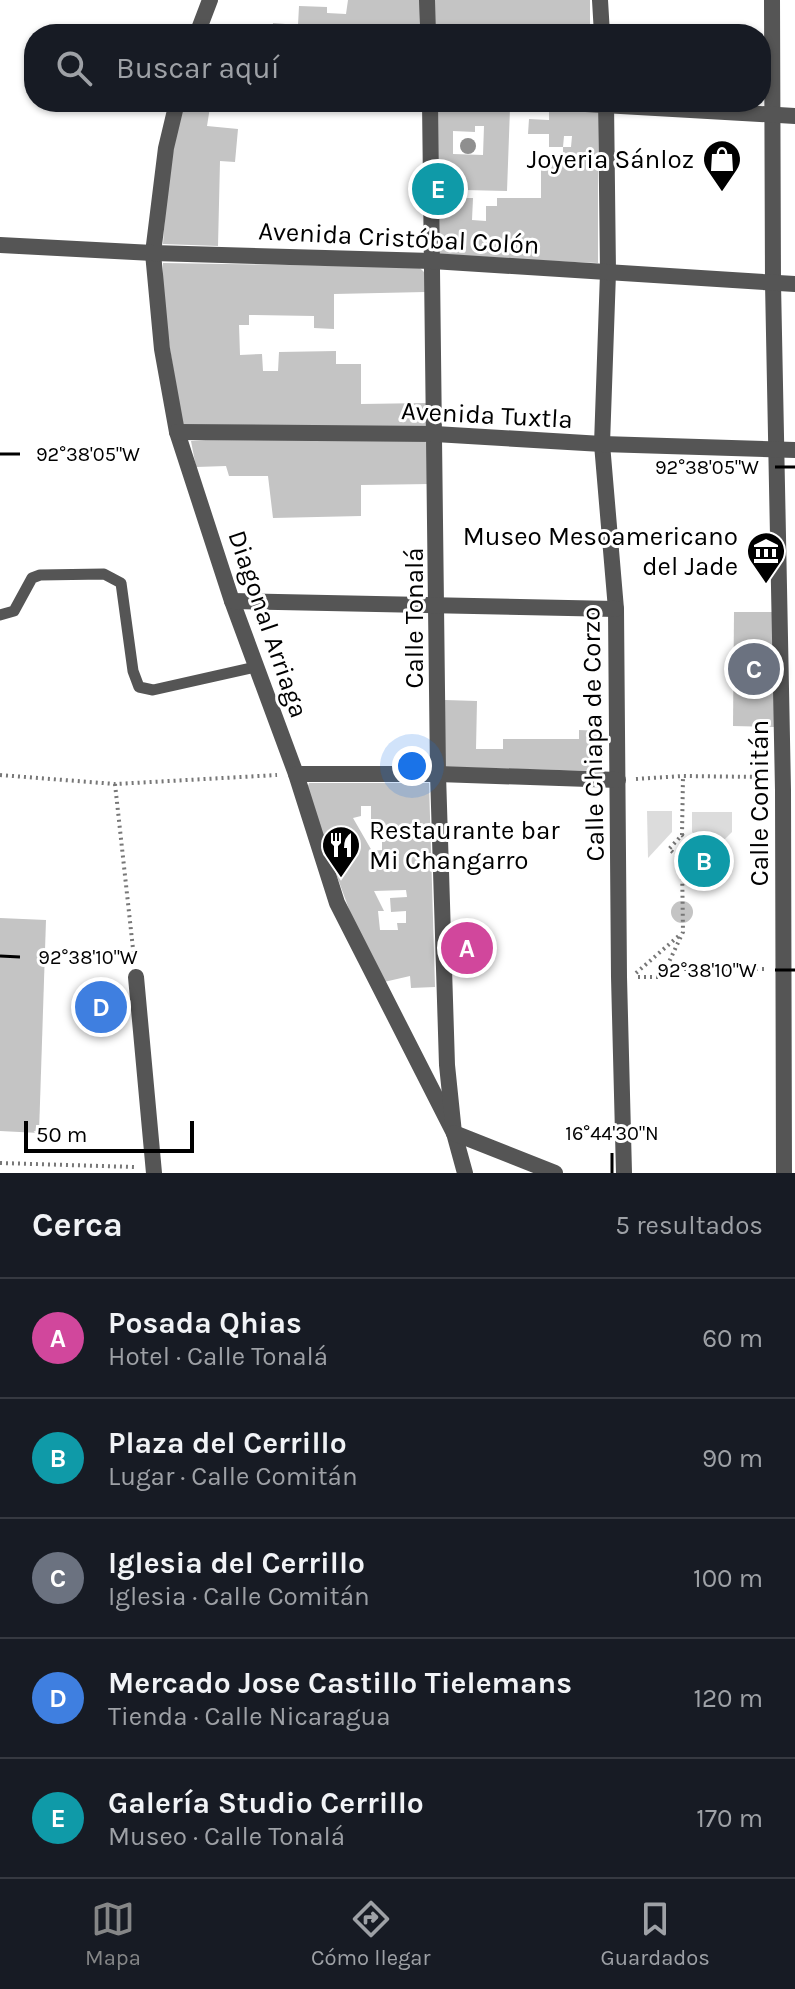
<!DOCTYPE html>
<html lang="es">
<head>
<meta charset="utf-8">
<style>
	body { margin:0; font-family:Karla,sans-serif; background:#242831; color:#f1f3f6 }
	.scale { position:absolute; left:24px; bottom:20px; width:170px; box-sizing:border-box; padding-left:8px; border:4px solid #000; border-top:0; font-size:22px; line-height:28px; white-space:nowrap; color:#000; -webkit-text-stroke:6px #fff; paint-order:stroke }
	.you { position:absolute; left:412px; top:766px; width:28px; height:28px; margin:-20px; border:6px solid #fff; border-radius:50%; background:#1a73e8; box-shadow:0 0 0 12px #1a73e833 }
	.badge { display:grid; place-items:center; width:52px; height:52px; border-radius:50%; background:#858687; color:#fff; font-size:26px; font-weight:700 }
	.pin { position:absolute; translate:-50% -50%; border:4px solid #fff; box-shadow:0 2px 8px #0006 }
	.list { margin:0; padding:0; list-style:none }
	h2 { display:flex; justify-content:space-between; align-items:center; height:104px; margin:0; padding:0 32px; font-size:34px }
	h2 small { font-size:26px; font-weight:400; color:#9ea1a6 }
	.list li { display:grid; grid-template-columns:52px 1fr auto; gap:24px; align-items:center; box-sizing:border-box; height:120px; padding:0 32px; border-top:2px solid #363941 }
	.list b { display:block; font-size:30px; white-space:nowrap }
	.list p { margin:0; font-size:26px; white-space:nowrap; color:#9ea1a6 }
	.list em { font-size:26px; font-style:normal; color:#9ea1a6 }
	.icon { flex:none; width:44px; height:44px; fill:none; stroke:currentColor; stroke-width:2; stroke-linecap:round; stroke-linejoin:round }
	.map { position:relative; flex:none; width:795px; height:1173px; overflow:hidden }
	.search { position:absolute; background:#171b24; box-shadow:0 2px 6px #0004; left:24px; right:24px; top:24px; height:88px; display:flex; align-items:center; gap:20px; box-sizing:border-box; padding:0 28px; border-radius:32px; color:#9ea1a6; font-size:30px }
	.sheet { height:704px; background:#171b24 }
	nav { display:flex; justify-content:space-around; align-items:center; box-sizing:border-box; height:112px; border-top:2px solid #363941; background:#171b24; font-size:22px; color:#9ea1a6 }
	nav a { display:grid; justify-items:center; gap:4px }
	nav .on { color:#858687 }
	.map>svg:first-child { display:block }
	.green { fill:#dcdcdc }
	.building { fill:#c4c4c4; fill-rule:evenodd }
	.lines { fill:none; stroke-linecap:round; stroke-linejoin:round }
	.path { stroke:#777; stroke-width:4; stroke-dasharray:2 4; stroke-linecap:butt }
	.service { stroke:#555; stroke-width:11 }
	.minor { stroke:#555; stroke-width:16 }
	.tree { fill:#8f8f8f }
	.ticks { fill:none; stroke:#000; stroke-width:3 }
	.labels { text-anchor:middle; dominant-baseline:central; stroke-width:6; stroke-linejoin:round; paint-order:stroke }
	.poi-label { font-size:26px; fill:#000; stroke:#fff; text-anchor:end }
	.street-label { font-size:26px; fill:#000; stroke:#fff }
	.ticks-label { font-size:20px; text-anchor:middle; fill:#000; stroke:#fff; stroke-width:6; stroke-linejoin:round; paint-order:stroke }
</style>
</head>
<body>
<div class="map">
<svg width="795" height="1173" viewBox="0 0 795 1173">
	<rect width="100%" height="100%" fill="#fff"/>
	<!-- green -->
	<g class="green">
		<polygon points="647,811 672,811 672,832 648,858"/>
		<polygon points="692,812 732,812 732,832 712,852 692,832"/>
	</g>
	<!-- building -->
	<g class="building">
		<polygon points="348,0 420,0 419,34 302,34 302,30 297,30 297,34 272,34 273,23 298,25 299,6 327,7 327,13 346,14"/>
		<rect x="433" y="0" width="157" height="34"/>
		<polygon points="182,102 218,102 217,108 210,107 207,126 238,129 235,162 220,161 218,246 163,244 167,185"/>
		<path d="M438 106 510 108 507 191 464 190V198H473L472 220 486 221V206H497V198H541V163L563 162V147H571L572 136H564L563 147H549V134H528L529 119 549 120V109L598 110V263L433 256ZM475 126H484L483 155 453 154V131L475 132Z"/>
		<polygon points="163,263 419,267 425,273 425,292 334,294 334,329 314,328 314,316 249,315 249,325 239,325 240,355 262,354 263,371 278,371 279,352 336,351 336,364 361,364 361,404 427,403 427,427 182,426 163,304"/>
		<polygon points="221,439 425,441 429,447 430,484 361,485 361,516 273,518 268,476 229,476 226,466 196,467 191,441"/>
		<polygon points="734,612 775,612 774,727 733,726"/>
		<polygon points="445,700 477,701 476,749 503,749 503,739 579,739 579,730 603,731 603,771 443,767"/>
		<path d="M309 783H429L435 987 411 988 410 976 384 982 357 931 342 890 306 791ZM361 806H371V829H382V850L372 851 353 818 361 816ZM406 890 407 897 390 898 391 912 406 911V923H397L398 930H380L378 911H384L374 891Z"/>
		<circle cx="682" cy="912" r="11"/>
		<polygon points="0,918 46,920 39,1133 0,1131"/>
	</g>
	<g class="lines">
		<!-- path -->
		<g class="path">
			<polyline points="0,775 115,784 277,775"/>
			<polyline points="636,779 683,776 763,777"/>
			<polyline points="115,784 134,958"/>
			<polyline points="682,860 669,849 682,835 683,777"/>
			<polyline points="666,969 765,969"/>
			<polyline points="636,973 681,934"/>
			<polyline points="638,977 662,977 683,932 682,860 695,847 682,835"/>
			<polyline points="0,1163 135,1167"/>
		</g>
		<!-- service -->
		<polyline class="service" points="0,615 14,611 32,578 40,575 104,574 121,583 133,671 139,687 153,690 255,667"/>
		<!-- minor -->
		<g class="minor">
			<polyline points="427,0 428,34"/>
			<polyline points="600,0 602,34"/>
			<polyline points="772,0 773,283 783,790 784,1173"/>
			<polyline points="197,34 210,0"/>
			<polyline points="177,102 166,148 153,253 162,349 177,432 232,601 296,774 337,903 454,1133"/>
			<polyline points="430,102 438,774 447,1065 454,1133 465,1173"/>
			<polyline points="551,102 795,116"/>
			<polyline points="606,102 608,273 602,444 616,609 619,977 624,1173"/>
			<polyline points="0,245 153,253 432,261 795,284"/>
			<polyline points="177,432 435,434 602,444 795,450"/>
			<polyline points="232,601 616,609"/>
			<polyline points="296,774 438,774 618,780"/>
			<polyline points="136,977 154,1173"/>
			<polyline points="454,1133 555,1173"/>
		</g>
	</g>
	<!-- trees -->
	<circle class="tree" cx="468" cy="146" r="8"/>
	<!-- ticks -->
	<path class="ticks" d="M0 454H20M775 467H795M0 956 20 957M775 970H795M612 1173V1153"/>
	<!-- icons -->
	<defs>
		<g id="shop-pin" transform="scale(2)"><path d="M0 17L-7.5 6A9.5 9.5 0 1 1 7.5 6Z" fill="#000" stroke="#fff"/><path d="M-5-2.5h2.3a2.7 3.5 0 0 1 5.4 0H5L5.5 6h-11ZM-1.5-2.5h3a1.5 2.3 0 0 0-3 0Z" fill="#fff"/></g>
		<g id="museum-pin" transform="scale(2)"><path d="M0 17L-7.5 6A9.5 9.5 0 1 1 7.5 6Z" fill="#000" stroke="#fff"/><path d="M0-6L6-3V-2H-6V-3ZM-5-1h2V3h-2ZM-1-1h2V3h-2ZM3-1h2V3H3ZM-6 4H6V6H-6Z" fill="#fff"/></g>
		<g id="restaurant-pin" transform="scale(2)"><path d="M0 17L-7.5 6A9.5 9.5 0 1 1 7.5 6Z" fill="#000" stroke="#fff"/><path d="M-5-6h1v4h1v-4h1v4h1v-4h1v5L-1.5 .5V6h-2V.5L-5-1ZM5-6V6H3V1.5H1.5Q1.5-4 5-6Z" fill="#fff"/></g>
	</defs>
	<g fill-rule="evenodd">
		<use href="#shop-pin" x="722" y="159"/>
		<use href="#museum-pin" x="766" y="551"/>
		<use href="#restaurant-pin" x="341" y="845"/>
	</g>
	<g class="labels">
		<!-- poi labels -->
		<g class="poi-label">
			<text x="694" y="159">Joyeria Sánloz</text>
			<text x="738" y="536">Museo Mesoamericano<tspan x="738" dy="30">del Jade</tspan></text>
			<text x="369" y="830" text-anchor="start">Restaurante bar<tspan x="369" dy="30">Mi Changarro</tspan></text>
		</g>
		<!-- street labels -->
		<g class="street-label">
			<text transform="translate(399 238) rotate(3)">Avenida Cristóbal Colón</text>
			<text transform="translate(487 415) rotate(3)">Avenida Tuxtla</text>
			<text transform="translate(414 618) rotate(-90)">Calle Tonalá</text>
			<text transform="translate(268 624) rotate(71)">Diagonal Arriaga</text>
			<text transform="translate(593 734) rotate(-91)">Calle Chiapa de Corzo</text>
			<text transform="translate(759 803) rotate(-90)">Calle Comitán</text>
		</g>
	</g>
	<g class="ticks-label">
		<text x="88" y="461">92°38'05"W</text>
		<text x="707" y="474">92°38'05"W</text>
		<text x="88" y="964">92°38'10"W</text>
		<text x="707" y="977">92°38'10"W</text>
		<text x="612" y="1140">16°44'30"N</text>
	</g>
</svg>
<div class="scale">50 m</div>
<div class="you"></div>
<div class="pin badge" style="left:467px;top:948px;background:#d1479c">A</div>
<div class="pin badge" style="left:704px;top:861px;background:#0f9aa8">B</div>
<div class="pin badge" style="left:754px;top:669px;background:#6b7280">C</div>
<div class="pin badge" style="left:101px;top:1007px;background:#3f7fe0">D</div>
<div class="pin badge" style="left:438px;top:189px;background:#0f9aa8">E</div>
<div class="search"><svg class="icon" aria-label="search" viewBox="0 0 24 24"><circle cx="10" cy="10" r="6"/><path d="M15 15l6 6"/></svg>Buscar aquí</div>
</div>
<section class="sheet">
<h2>Cerca<small>5 resultados</small></h2>
<ul class="list">
<li><span class="badge" style="background:#d1479c">A</span><div><b>Posada Qhias</b><p>Hotel · Calle Tonalá</p></div><em>60 m</em></li>
<li><span class="badge" style="background:#0f9aa8">B</span><div><b>Plaza del Cerrillo</b><p>Lugar · Calle Comitán</p></div><em>90 m</em></li>
<li><span class="badge" style="background:#6b7280">C</span><div><b>Iglesia del Cerrillo</b><p>Iglesia · Calle Comitán</p></div><em>100 m</em></li>
<li><span class="badge" style="background:#3f7fe0">D</span><div><b>Mercado Jose Castillo Tielemans</b><p>Tienda · Calle Nicaragua</p></div><em>120 m</em></li>
<li><span class="badge" style="background:#0f9aa8">E</span><div><b>Galería Studio Cerrillo</b><p>Museo · Calle Tonalá</p></div><em>170 m</em></li>
</ul>
</section>
<nav>
<a class="on"><svg class="icon" aria-label="map" viewBox="0 0 24 24"><path d="M3 6l6-2 6 2 6-2v14l-6 2-6-2-6 2zM9 4v14M15 6v14"/></svg>Mapa</a>
<a><svg class="icon" aria-label="directions" viewBox="0 0 24 24"><path d="M12 3l9 9-9 9-9-9zM9 14v-3h6M13 9l2 2-2 2"/></svg>Cómo llegar</a>
<a><svg class="icon" aria-label="saved" viewBox="0 0 24 24"><path d="M7 4h10v16l-5-4-5 4z"/></svg>Guardados</a>
</nav>
</body>
</html>
